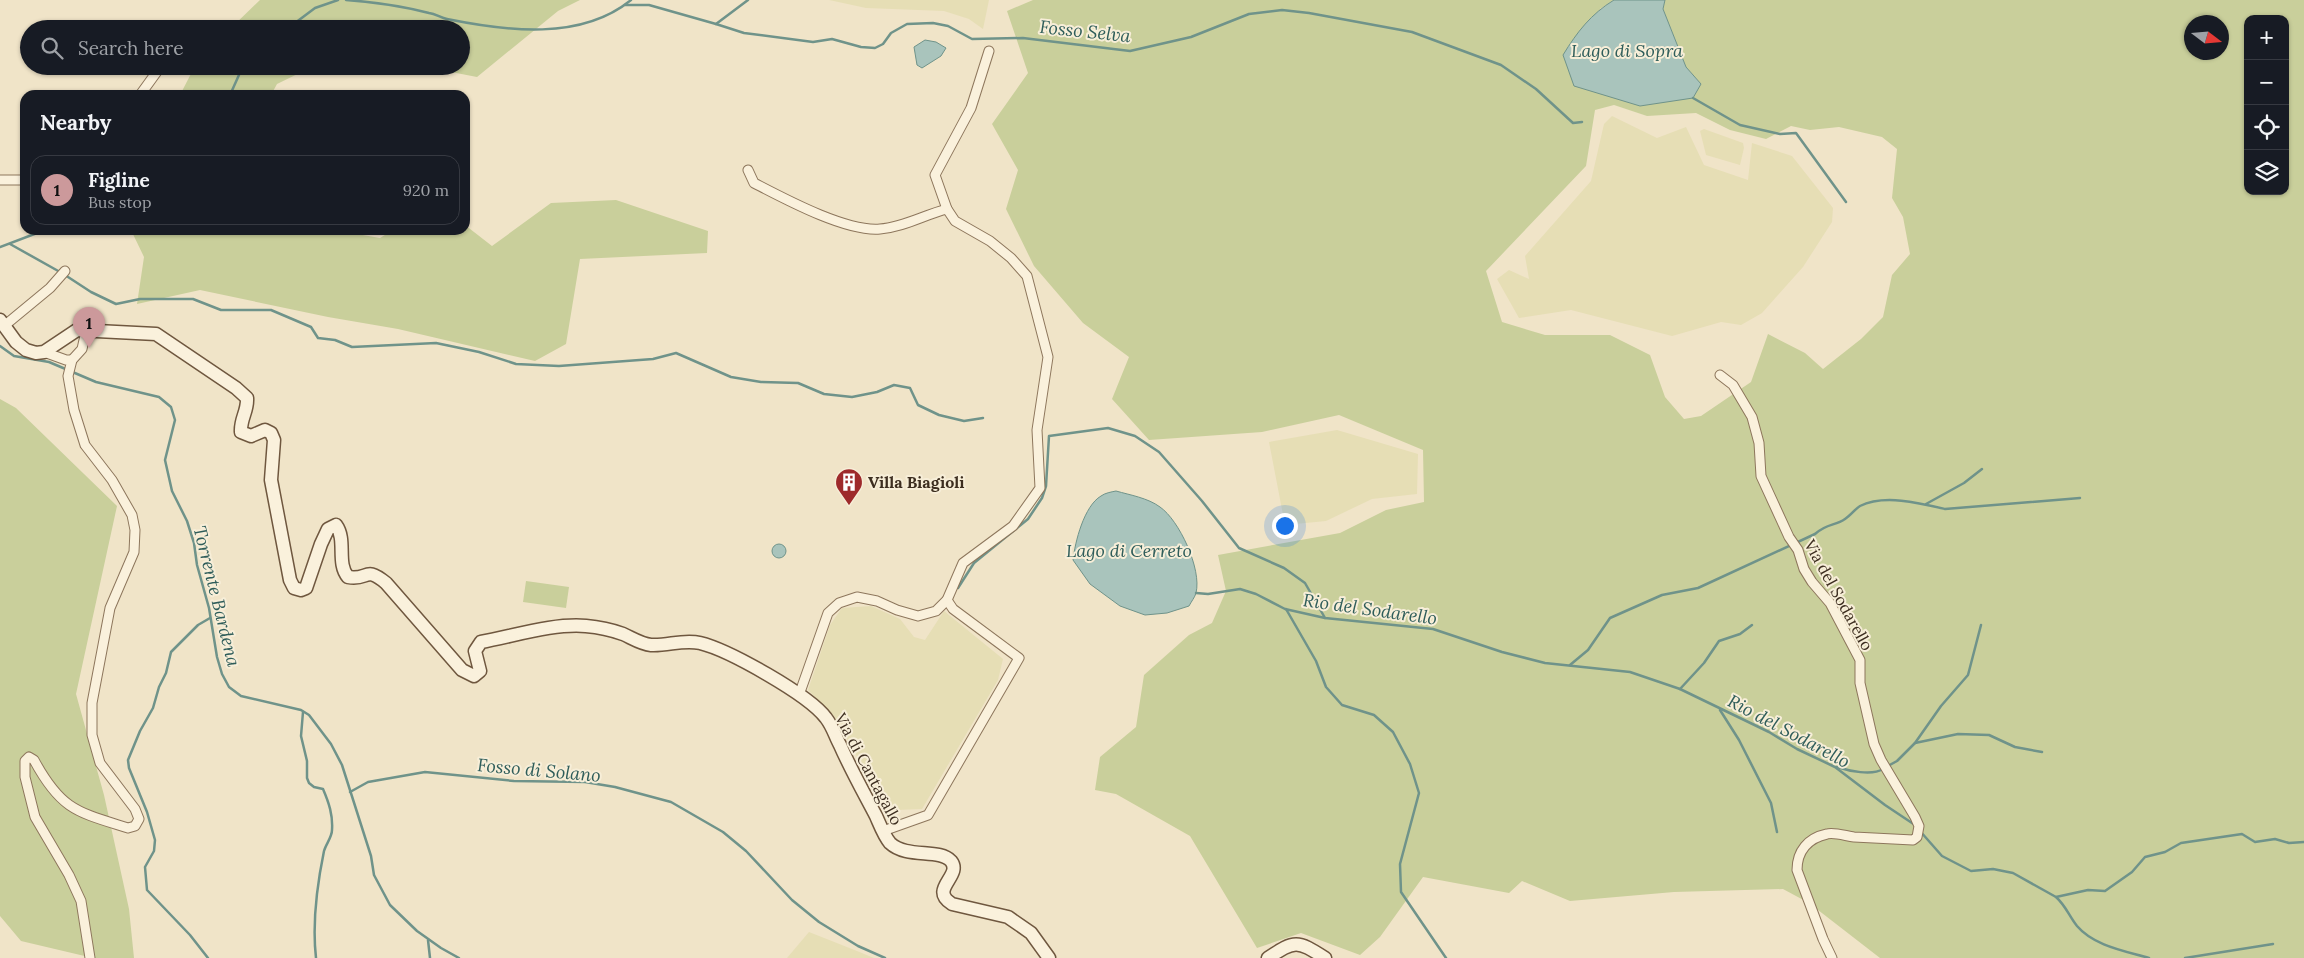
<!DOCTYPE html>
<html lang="en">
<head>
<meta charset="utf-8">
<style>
	body { margin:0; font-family:Lora,serif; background:#20242c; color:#f1f3f6 }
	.controls { position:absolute; right:15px; top:15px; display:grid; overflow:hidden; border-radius:10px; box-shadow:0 1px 4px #0004 }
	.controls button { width:45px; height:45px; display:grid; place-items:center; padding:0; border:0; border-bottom:1px solid #363941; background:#171b24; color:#f1f3f6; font:25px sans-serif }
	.compass { position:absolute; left:2184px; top:15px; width:45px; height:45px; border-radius:50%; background:#171b24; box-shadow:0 1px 4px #0004; rotate:106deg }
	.you { position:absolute; left:1284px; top:525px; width:18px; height:18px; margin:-12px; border:4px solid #fff; border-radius:50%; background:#1a73e8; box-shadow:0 0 0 8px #1a73e833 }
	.badge { display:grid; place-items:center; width:32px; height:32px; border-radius:50%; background:#cc999b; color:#111; font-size:16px; font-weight:700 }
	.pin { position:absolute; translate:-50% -41px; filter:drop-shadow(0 1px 2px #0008) }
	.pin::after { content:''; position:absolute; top:26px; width:18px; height:15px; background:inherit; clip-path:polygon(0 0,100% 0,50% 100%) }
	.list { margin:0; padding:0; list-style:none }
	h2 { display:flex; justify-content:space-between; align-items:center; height:65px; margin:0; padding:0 20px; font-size:21px }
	h2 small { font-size:16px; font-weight:400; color:#9ea1a6 }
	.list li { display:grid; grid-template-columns:32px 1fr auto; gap:15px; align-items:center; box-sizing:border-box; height:70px; margin:0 10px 10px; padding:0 10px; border:1px solid #363941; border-radius:15px }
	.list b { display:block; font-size:19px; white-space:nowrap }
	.list p { margin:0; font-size:16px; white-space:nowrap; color:#9ea1a6 }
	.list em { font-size:16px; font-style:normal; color:#9ea1a6 }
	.icon { flex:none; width:28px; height:28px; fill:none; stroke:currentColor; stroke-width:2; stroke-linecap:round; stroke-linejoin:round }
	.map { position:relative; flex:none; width:2304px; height:958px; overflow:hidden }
	.search { position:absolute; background:#171b24; box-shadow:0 1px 4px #0004; left:20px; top:20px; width:450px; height:55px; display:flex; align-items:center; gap:12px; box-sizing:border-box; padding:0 18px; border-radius:28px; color:#9ea1a6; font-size:19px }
	.panel { position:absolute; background:#171b24; box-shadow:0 1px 4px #0004; left:20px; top:90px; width:450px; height:145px; border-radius:15px }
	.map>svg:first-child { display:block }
	.farmland { fill:#e6deb5 }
	.green { fill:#c9cf9b; fill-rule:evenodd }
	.water { fill:#a9c4bc; stroke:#6f938a }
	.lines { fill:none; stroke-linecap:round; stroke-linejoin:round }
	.stream { stroke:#6f938a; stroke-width:2.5 }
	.street-casing { stroke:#8d765c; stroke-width:11 }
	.secondary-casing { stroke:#6f573f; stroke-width:15 }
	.street { stroke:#faf1dc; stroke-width:9 }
	.secondary { stroke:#faf1dc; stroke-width:12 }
	.labels { text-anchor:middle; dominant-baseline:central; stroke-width:4; stroke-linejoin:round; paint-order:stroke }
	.poi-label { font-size:16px; font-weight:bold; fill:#3d2e20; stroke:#f7eed8; text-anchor:start }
	.street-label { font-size:16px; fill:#3d2e20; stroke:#f7eed8 }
	.water-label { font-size:18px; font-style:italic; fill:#2f5d5a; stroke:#f7eed8 }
</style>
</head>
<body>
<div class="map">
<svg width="2304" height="958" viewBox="0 0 2304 958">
	<rect width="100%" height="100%" fill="#f0e4c8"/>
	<!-- farmland -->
	<g class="farmland">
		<polygon points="829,0 989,0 983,29 969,19 944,11 866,8"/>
		<polygon points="1612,116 1657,138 1686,127 1704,165 1748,180 1752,143 1792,156 1833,208 1832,222 1803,267 1762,313 1741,325 1721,322 1672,336 1571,310 1519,318 1497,279 1509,270 1529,279 1525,256 1591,181 1604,124"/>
		<polygon points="1704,129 1743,143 1744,148 1740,165 1706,155 1700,131"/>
		<polygon points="1337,430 1418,454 1417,494 1372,499 1326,521 1285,525 1269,442"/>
		<polygon points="871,606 900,619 914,637 925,640 944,611 1003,659 998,680 922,809 896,810 881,798 833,715 808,690 830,625 842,608"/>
		<polygon points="809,932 857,951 874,958 787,958"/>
	</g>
	<!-- green -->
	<g class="green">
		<polygon points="260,0 580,0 558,11 477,77 420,66 461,66 461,29 230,29"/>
		<path d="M1033 0H1614L1600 9 1616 97 1640 106 1660 102 1701 84 1686 67 1663 9 1665 0H2304V958H1880L1809 903 1783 889 1674 892 1570 901 1522 881 1509 893 1423 877 1380 937 1360 955 1301 933 1257 948 1190 836 1116 794 1095 790 1100 757 1136 727 1144 675 1189 635 1212 623 1226 591 1218 555 1340 533 1386 510 1424 502 1423 450 1339 415 1262 432 1149 440 1112 399 1129 357 1083 323 1034 266 1006 209 1018 170 992 124 1028 73 1007 11ZM2248 19H2285V191H2248ZM2192 22H2222V52H2192ZM1614 105 1647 116 1696 113 1730 130 1766 139 1791 126 1810 130 1839 127 1882 137 1897 149 1892 198 1903 217 1910 254 1892 275 1883 317 1861 339 1823 369 1805 353 1768 334 1751 382 1701 416 1684 419 1665 397 1650 355 1610 335H1545L1502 322 1486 271 1586 166 1595 110Z"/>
		<polygon points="195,66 375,66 312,67 277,84 271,95 180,95"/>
		<polygon points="616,200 708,231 707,253 580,259 566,344 535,361 398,329 328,317 200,290 137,304 144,257 131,230 334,230 380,238 393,230 465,230 465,225 492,246 551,203"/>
		<polygon points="0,399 16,408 117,506 76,694 104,795 129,909 134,958 93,958 21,941 0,916"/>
		<polygon points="526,581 569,587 566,608 523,602"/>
	</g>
	<!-- water -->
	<g class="water">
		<path d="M1614 0H1665L1663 9 1686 67 1701 84 1693 98 1640 106 1574 86 1563 55C1577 32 1591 14 1614 0Z"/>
		<polygon points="925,40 936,42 946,48 941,56 922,68 917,65 914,47"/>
		<path d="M1116 491C1130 495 1148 498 1160 507 1179 520 1202 569 1196 593 1195 597 1191 602 1189 606L1167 613 1145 615 1120 606 1090 584 1073 560C1075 542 1084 506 1101 496 1105 493 1111 492 1116 491Z"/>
		<circle cx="779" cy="551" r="7"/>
	</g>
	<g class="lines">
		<!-- stream -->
		<g class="stream">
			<path d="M346 0C374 2 402 6 429 13 436 14 441 18 447 19 506 31 581 41 631 0"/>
			<polyline points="625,5 649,5 716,24 748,0"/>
			<polyline points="716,24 744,33 813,42 832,39 861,47 875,48 883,44 891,33 907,24 933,23 948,26 972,39 1023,38 1130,51 1191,37 1249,14 1282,10 1309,13 1412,32 1501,65 1536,89 1573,123 1582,122"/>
			<polyline points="287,29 315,8 338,0"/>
			<polyline points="230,95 243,66"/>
			<polyline points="1693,98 1740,125 1780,134 1796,133 1846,202"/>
			<polyline points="10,244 60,272"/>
			<polyline points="0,247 45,230"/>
			<polyline points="65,275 91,292 116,304 140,299 193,299 221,310 271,310 311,327 318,338 335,340 352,347 436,343 479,352 516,364 559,366 653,359 676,353 731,377 761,382 798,383 824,394 852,397 877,392 894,385 910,388 918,405 939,415 964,421 983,418"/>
			<polyline points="0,346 14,356 49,362 96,382 159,397 171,407 175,420 165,460 172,491 187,521 194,543 197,565 209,608 217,657 222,674 229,687 241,696 301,710 309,715 331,744 342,765 371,856 374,875 390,905 417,931 441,948 459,958"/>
			<polyline points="1926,504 1964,483 1982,469"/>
			<polyline points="958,588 974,563 1028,519 1042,498 1046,486 1049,436 1108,428 1135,436 1159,452 1202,501 1239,548 1284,568 1305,583 1325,618"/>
			<polyline points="1196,593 1208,594 1240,589 1256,594 1285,609 1325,618 1433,629 1502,652 1545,663 1630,672 1680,689 1769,732 1797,749 1835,767 1885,805 1915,825"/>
			<polyline points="1286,609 1316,661 1326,687 1342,705 1374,715 1393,732 1410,764 1419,793 1400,864 1401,892 1446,958"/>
			<path d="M1570 665 1588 650 1610 618 1662 595 1698 588 1815 534C1827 523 1835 526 1845 519 1851 515 1855 509 1860 506 1884 494 1920 503 1945 509L2080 498"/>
			<polyline points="1680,689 1704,663 1719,641 1740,634 1752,625"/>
			<polyline points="1720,710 1739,740 1771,803 1777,832"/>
			<path d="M303 712 301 736 307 761V778L309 783 314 787 323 789C329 803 333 815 332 830 332 837 326 844 324 851 317 885 312 923 316 958"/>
			<polyline points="1915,743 1958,734 1989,735 2015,747 2042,752"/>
			<polyline points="1888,766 1897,761 1915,743 1941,706 1968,675 1981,625"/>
			<path d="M1837 767C1849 771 1872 776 1883 769"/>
			<polyline points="350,792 368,782 425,772 514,781 585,782 615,787 671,802 723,832 746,851 792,900 819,922 858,946 885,958"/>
			<polyline points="1920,831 1942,856 1971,871 1993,869 2013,873 2056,897 2088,890 2105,891 2132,872 2145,857 2165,852 2181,843 2242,834 2255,842 2275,839 2289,843 2304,842"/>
			<path d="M2056 897C2066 906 2069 916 2077 926 2094 946 2125 951 2149 958"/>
			<polyline points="428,940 430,958"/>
			<polyline points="208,958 190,935 147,890 145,867 154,851 155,840 147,812 129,768 128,760 140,731 153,708 159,687 166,673 171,652 198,625 210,618"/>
			<polyline points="2185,958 2273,944"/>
		</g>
		<!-- street casing -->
		<g class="street-casing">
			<g id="street">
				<polyline points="140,95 161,66"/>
				<path d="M748 170 754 183C785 199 846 232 880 229 904 227 924 215 947 209"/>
				<polyline points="0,180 25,180"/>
				<polyline points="4,326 50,288 65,271"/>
				<path d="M86 331 82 349 72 360 68 376 74 410 85 445 112 480 132 515 135 530 134 552 110 608 92 703V735L100 763 135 809 139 819 135 826 128 828C77 812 61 810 34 760L29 757 25 761V777L35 817 69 875 81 901 90 958"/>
				<polyline points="44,352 66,360 72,360"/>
				<path d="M1720 375 1733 385 1752 417 1759 443 1761 476 1789 537 1798 550 1804 569 1812 582 1830 603 1860 660V683L1874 744 1881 760 1915 817 1919 826 1917 837 1913 840C1893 839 1874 838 1854 837 1846 836 1834 832 1827 834 1808 838 1797 851 1797 870L1823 939 1832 958"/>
				<polyline points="799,695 828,613 839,603 857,597 877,601 897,610 918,616 936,611 947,600 963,563 1013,526 1040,488 1037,430 1048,357 1027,276 1011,258 990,241 955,221 947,209 935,175 971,108 989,51"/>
				<polyline points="883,831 928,815 1019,658 953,609 947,600"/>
			</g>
		</g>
		<!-- secondary casing -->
		<g class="secondary-casing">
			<g id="secondary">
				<path d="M0 320 16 342 26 350 36 353 44 352 77 330 156 334 236 388 247 398C248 411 240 419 241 432L251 436 265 430 271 433 274 440 271 480 290 580 294 588 301 590 306 588 321 544 328 529 336 525C347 540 336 563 348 577 369 581 364 565 386 583L462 670 474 676 480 671 475 651 481 642C514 636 554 623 586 626 598 627 612 630 623 634 632 638 641 644 651 645 668 646 683 639 700 643 729 650 809 695 826 718 833 727 835 736 840 745 851 770 864 793 876 816 880 825 884 836 890 843 907 859 939 848 951 861 963 876 928 889 952 904L1008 917 1031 933 1049 958"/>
				<path d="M1268 958C1295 940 1297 940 1325 958"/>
			</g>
		</g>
		<!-- street -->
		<use href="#street" class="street"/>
		<!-- secondary -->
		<use href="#secondary" class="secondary"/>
	</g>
	<!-- icons -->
	<defs>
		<g id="building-pin" transform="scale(1.4375)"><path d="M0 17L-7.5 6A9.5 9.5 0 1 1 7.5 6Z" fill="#9e2a2b" stroke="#f7eed8"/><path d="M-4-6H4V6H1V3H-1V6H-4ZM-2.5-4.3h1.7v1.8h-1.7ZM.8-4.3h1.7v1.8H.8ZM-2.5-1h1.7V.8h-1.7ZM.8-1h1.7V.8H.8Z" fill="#fff"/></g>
	</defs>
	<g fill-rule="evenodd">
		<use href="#building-pin" x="849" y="482"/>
	</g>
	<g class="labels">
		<!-- poi labels -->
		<g class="poi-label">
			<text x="868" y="482">Villa Biagioli</text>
		</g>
		<!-- street labels -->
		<g class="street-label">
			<text transform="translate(1839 595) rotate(61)">Via del Sodarello</text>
			<text transform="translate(869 769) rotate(62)">Via di Cantagallo</text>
		</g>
		<!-- water labels -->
		<g class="water-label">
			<text transform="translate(1085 31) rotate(6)">Fosso Selva</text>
			<text x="1627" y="50">Lago di Sopra</text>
			<text x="1129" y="550">Lago di Cerreto</text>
			<text transform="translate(217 596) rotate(76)">Torrente Bardena</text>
			<text transform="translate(1370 609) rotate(8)">Rio del Sodarello</text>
			<text transform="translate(1789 731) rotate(28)">Rio del Sodarello</text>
			<text transform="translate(539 770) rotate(5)">Fosso di Solano</text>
		</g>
	</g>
</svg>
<div class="controls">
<button>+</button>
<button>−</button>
<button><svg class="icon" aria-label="locate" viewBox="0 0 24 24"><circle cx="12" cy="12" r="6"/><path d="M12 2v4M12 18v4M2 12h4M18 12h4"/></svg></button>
<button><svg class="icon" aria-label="layers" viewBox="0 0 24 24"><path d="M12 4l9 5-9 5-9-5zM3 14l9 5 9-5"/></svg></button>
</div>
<svg class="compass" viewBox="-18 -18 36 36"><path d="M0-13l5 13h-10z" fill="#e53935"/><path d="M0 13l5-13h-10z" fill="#9ea1a6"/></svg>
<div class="you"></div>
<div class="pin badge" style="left:89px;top:348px">1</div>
<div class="search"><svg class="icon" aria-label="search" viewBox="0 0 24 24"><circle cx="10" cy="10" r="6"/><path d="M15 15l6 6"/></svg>Search here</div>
<section class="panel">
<h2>Nearby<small></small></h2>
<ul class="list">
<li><span class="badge">1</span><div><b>Figline</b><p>Bus stop</p></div><em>920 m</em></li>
</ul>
</section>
</div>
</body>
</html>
